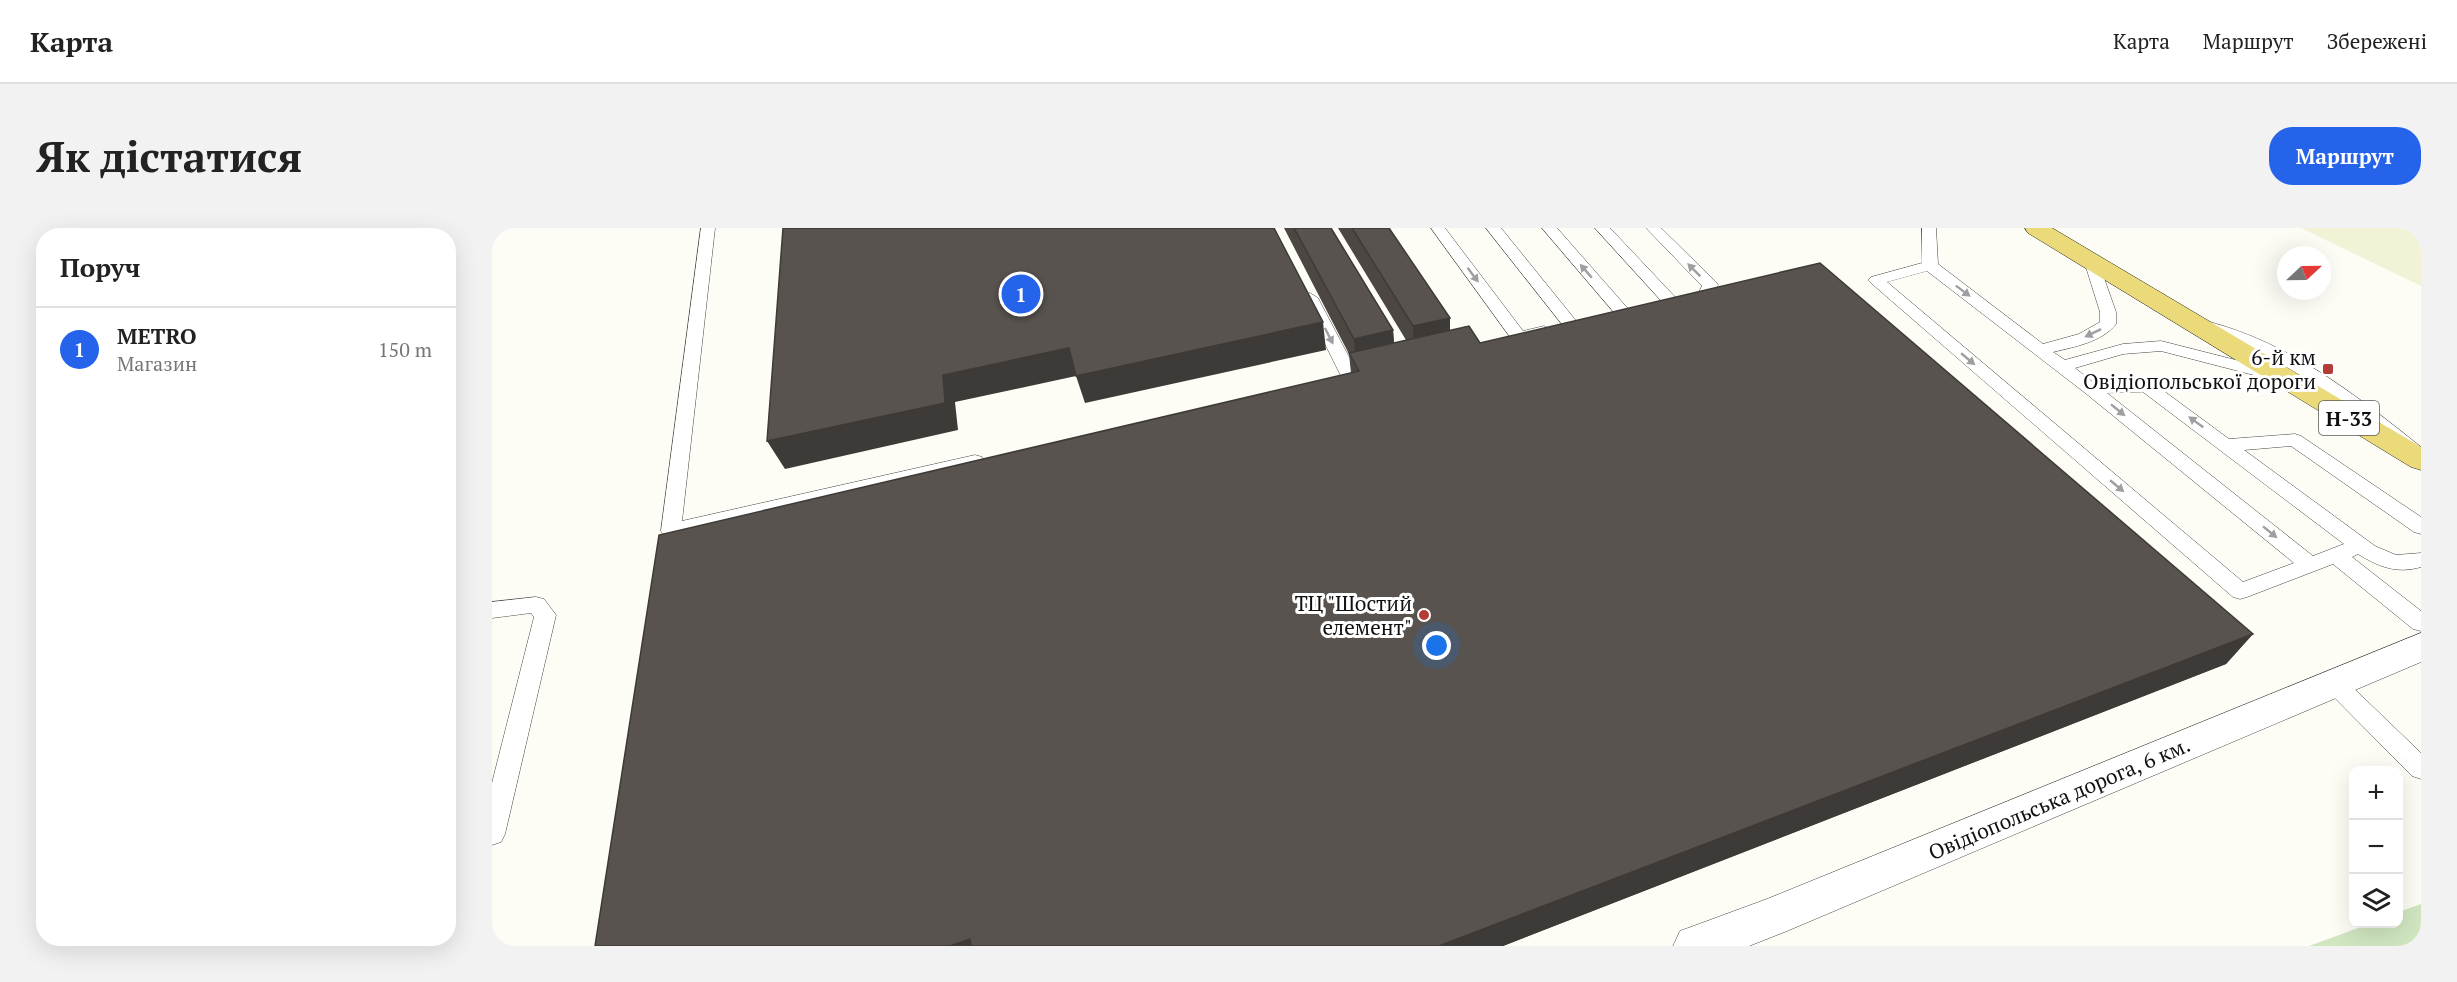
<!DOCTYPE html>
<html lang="uk">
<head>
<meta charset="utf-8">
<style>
	body { margin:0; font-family:"PT Serif",serif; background:#f2f2f2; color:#222 }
	.controls { position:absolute; right:18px; bottom:18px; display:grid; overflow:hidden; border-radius:12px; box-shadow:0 6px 24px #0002 }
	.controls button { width:54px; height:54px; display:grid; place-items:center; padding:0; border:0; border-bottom:2px solid #e0e0e0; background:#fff; color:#222; font:30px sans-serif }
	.compass { position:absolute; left:1785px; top:18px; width:54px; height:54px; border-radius:50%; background:#fff; box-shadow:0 6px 24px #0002; rotate:68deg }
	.you { position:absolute; left:945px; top:418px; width:21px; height:21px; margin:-15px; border:4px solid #fff; border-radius:50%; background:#1a73e8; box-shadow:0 0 0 9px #1a73e833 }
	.badge { display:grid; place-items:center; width:39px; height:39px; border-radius:50%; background:#2563eb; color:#fff; font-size:20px; font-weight:700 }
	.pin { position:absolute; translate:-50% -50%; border:3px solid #fff; box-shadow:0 2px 6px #0006 }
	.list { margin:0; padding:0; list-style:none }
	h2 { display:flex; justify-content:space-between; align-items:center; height:78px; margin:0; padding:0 24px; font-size:26px }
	h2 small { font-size:20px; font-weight:400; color:#767676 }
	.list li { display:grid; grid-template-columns:39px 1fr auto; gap:18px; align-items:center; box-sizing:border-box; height:84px; padding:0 24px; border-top:2px solid #e0e0e0 }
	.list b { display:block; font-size:22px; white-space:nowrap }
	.list p { margin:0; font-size:20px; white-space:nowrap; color:#767676 }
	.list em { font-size:20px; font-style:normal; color:#767676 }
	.icon { flex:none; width:33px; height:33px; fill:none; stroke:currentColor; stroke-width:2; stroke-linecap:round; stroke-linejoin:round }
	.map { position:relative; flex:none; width:1929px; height:718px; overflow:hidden; border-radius:24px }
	header { display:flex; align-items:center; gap:36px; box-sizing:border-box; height:84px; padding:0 30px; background:#fff; border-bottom:2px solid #e0e0e0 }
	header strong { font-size:28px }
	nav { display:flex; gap:33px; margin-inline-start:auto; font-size:21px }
	.intro { display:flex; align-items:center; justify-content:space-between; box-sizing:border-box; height:144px; padding:0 36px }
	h1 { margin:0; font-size:42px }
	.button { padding:15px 27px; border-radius:24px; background:#2563eb; color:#fff; font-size:21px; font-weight:700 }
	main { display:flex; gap:36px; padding:0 36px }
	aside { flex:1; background:#fff; border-radius:24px; box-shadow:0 6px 24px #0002 }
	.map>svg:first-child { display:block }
	.farmland { fill:#f2f2d7 }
	.green { fill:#d0e6c1 }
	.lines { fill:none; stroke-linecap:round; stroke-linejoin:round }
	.service-casing { stroke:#434343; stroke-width:1 }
	.minor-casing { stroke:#434343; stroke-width:1 }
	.primary-casing { stroke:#212121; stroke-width:1 }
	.service { fill:#fff; fill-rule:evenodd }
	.minor { fill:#fff; fill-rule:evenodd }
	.primary { fill:#eada79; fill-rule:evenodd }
	.wall { fill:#4c4743 }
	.shaded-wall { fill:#3e3a37 }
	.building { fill:#58534e; stroke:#3e3a37; stroke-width:1.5 }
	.oneway { fill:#9f9f9f }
	.poi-dot { fill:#b33d36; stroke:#fff; stroke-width:2 }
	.labels { text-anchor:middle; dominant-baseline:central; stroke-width:6; stroke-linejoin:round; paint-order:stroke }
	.shield { fill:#fff; stroke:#585858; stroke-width:1.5 }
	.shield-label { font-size:20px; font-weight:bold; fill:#101010 }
	.poi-label { font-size:21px; fill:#101010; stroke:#fff; text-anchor:end }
	.street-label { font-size:21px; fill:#101010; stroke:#fff }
</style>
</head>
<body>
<header>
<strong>Карта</strong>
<nav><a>Карта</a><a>Маршрут</a><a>Збережені</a></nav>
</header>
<div class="intro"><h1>Як дістатися</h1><a class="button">Маршрут</a></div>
<main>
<aside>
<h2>Поруч<small></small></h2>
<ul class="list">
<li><span class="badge">1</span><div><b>METRO</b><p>Магазин</p></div><em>150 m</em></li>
</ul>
</aside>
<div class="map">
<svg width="1929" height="718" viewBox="0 0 1929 718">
	<rect width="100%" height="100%" fill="#fefdf5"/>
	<!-- farmland -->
	<polygon class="farmland" points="1809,0 1929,0 1929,58"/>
	<!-- green -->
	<polygon class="green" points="1929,676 1929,718 1817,718 1877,696 1906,696 1907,684"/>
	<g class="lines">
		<!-- service casing -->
		<g class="service-casing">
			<g id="service">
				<polygon points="209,0 223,0 190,293 483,227 490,229 492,233 490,237 179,310 172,308 169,303"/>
				<polygon points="939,0 953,0 1031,103 1052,98 1060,103 1058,106 1027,114 1021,113"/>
				<polygon points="994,0 1009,0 1085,94 1087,97 1085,100 1073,100"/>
				<polygon points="1050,0 1065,0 1138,83 1140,86 1138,89 1126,89"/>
				<path d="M1103 0H1118L1184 70 1207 64 1210 58 1154 0H1169L1224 54 1226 57C1224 61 1222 68 1218 70 1214 73 1186 78 1180 80L1174 78Z"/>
				<path d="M1430 0H1444L1446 36 1551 116 1587 106 1608 94V84L1593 36 1601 31 1606 33 1624 84V96C1610 114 1582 119 1561 124L1573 132 1631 116 1669 113 1791 144 1794 148 1791 152 1785 153 1669 123 1631 126 1583 140 1602 155H1661L1737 211 1803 206 1809 208 1929 289V306L1922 304 1799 218 1752 222 1883 318 1904 327 1929 325V339C1905 346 1887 339 1866 326L1860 329 1929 383V403L1921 401 1841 336 1755 369 1748 371 1741 369 1379 55 1376 52 1379 49 1430 35ZM1435 43 1592 164 1802 335 1751 354 1395 54ZM1651 164 1852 316 1821 328 1615 165Z"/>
				<polygon points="818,65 826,70 867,148 864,152 852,152 849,148 810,70"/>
				<path d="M1714 93C1797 114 1864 167 1929 219V235L1922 233C1855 177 1794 128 1708 101L1706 98Z"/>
				<polygon points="44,369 52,371 64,387 13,606 9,614 0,617 0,555 42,389 39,385 0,390 0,374"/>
				<polygon points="1842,446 1850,449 1929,525 1929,551 1920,548 1834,461 1831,455 1834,449"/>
			</g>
		</g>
		<!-- minor casing -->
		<g class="minor-casing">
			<polygon id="minor" points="1929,405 1929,434 1295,703 1257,718 1181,718 1188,703 1275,671"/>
		</g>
		<!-- primary casing -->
		<g class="primary-casing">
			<polygon id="primary" points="1533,0 1560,0 1929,219 1929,242 1919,239 1536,5"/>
		</g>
		<!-- service -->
		<use href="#service" class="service"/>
		<!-- minor -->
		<use href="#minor" class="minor"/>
		<!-- primary -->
		<use href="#primary" class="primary"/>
	</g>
	<!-- wall -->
	<polygon class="wall" points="792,0 839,0 901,102 902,115 914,112 846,0 897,0 958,103 1761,406 1734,436 1011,718 103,718 859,145 857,126"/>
	<!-- shaded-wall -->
	<g class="shaded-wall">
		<polygon points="958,90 958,117 922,125 921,98"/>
		<polygon points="831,94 834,122 593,175 584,148 463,174 466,202 293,241 275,213 451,147 577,120"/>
		<polygon points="901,102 903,129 864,138 862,111"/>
		<polygon points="1761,406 1734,436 1011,718 947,718"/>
		<polygon points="478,711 484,718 458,718"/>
	</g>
	<!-- building -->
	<g class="building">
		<polygon points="291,0 782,0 831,94 584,148 577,120 451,147 453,175 275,213"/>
		<polygon points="802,0 839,0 901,102 862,111"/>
		<polygon points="860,0 897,0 958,90 921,98"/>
		<polygon points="1328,35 1761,406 947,718 479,718 478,711 458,718 103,718 167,307 867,143 857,125 977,98 988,115"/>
	</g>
	<!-- one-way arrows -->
	<defs><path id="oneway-solid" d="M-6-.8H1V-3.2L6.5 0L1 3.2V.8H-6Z" transform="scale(1.5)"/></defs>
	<g class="oneway">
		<use href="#oneway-solid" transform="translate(1202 42) rotate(-135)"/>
		<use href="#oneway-solid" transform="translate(1094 43) rotate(-131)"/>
		<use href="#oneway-solid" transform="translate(981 47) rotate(53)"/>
		<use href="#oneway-solid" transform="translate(1471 63) rotate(37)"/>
		<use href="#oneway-solid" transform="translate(1601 105) rotate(154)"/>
		<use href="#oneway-solid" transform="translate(837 108) rotate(63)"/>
		<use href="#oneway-solid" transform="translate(1476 131) rotate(40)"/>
		<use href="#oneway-solid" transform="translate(1626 182) rotate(39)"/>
		<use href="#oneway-solid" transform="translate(1704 194) rotate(-144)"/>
		<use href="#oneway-solid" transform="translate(1625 258) rotate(40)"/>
		<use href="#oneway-solid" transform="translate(1778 304) rotate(39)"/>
	</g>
	<!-- markers -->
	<g class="poi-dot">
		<rect x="1830" y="135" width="12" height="12" rx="3"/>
		<circle cx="932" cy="387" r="6"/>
	</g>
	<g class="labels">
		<!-- shield labels -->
		<rect class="shield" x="1827" y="173" width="60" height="34" rx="4.5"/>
		<g class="shield-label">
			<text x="1857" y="190">Н-33</text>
		</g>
		<!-- poi labels -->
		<g class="poi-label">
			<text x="1824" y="129">6-й км<tspan x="1824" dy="24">Овідіопольської дороги</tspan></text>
			<text x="920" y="375">ТЦ "Шостий<tspan x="920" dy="24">елемент"</tspan></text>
		</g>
		<!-- street labels -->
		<g class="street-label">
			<text transform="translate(1567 570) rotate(-23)">Овідіопольська дорога, 6 км.</text>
		</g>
	</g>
</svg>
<div class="controls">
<button>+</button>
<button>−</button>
<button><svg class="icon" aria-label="layers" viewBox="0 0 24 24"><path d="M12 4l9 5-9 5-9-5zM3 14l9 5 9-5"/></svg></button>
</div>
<svg class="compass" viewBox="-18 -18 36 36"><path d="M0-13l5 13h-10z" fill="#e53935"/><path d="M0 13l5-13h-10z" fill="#767676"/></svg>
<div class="you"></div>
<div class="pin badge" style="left:529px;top:66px">1</div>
</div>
</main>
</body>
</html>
